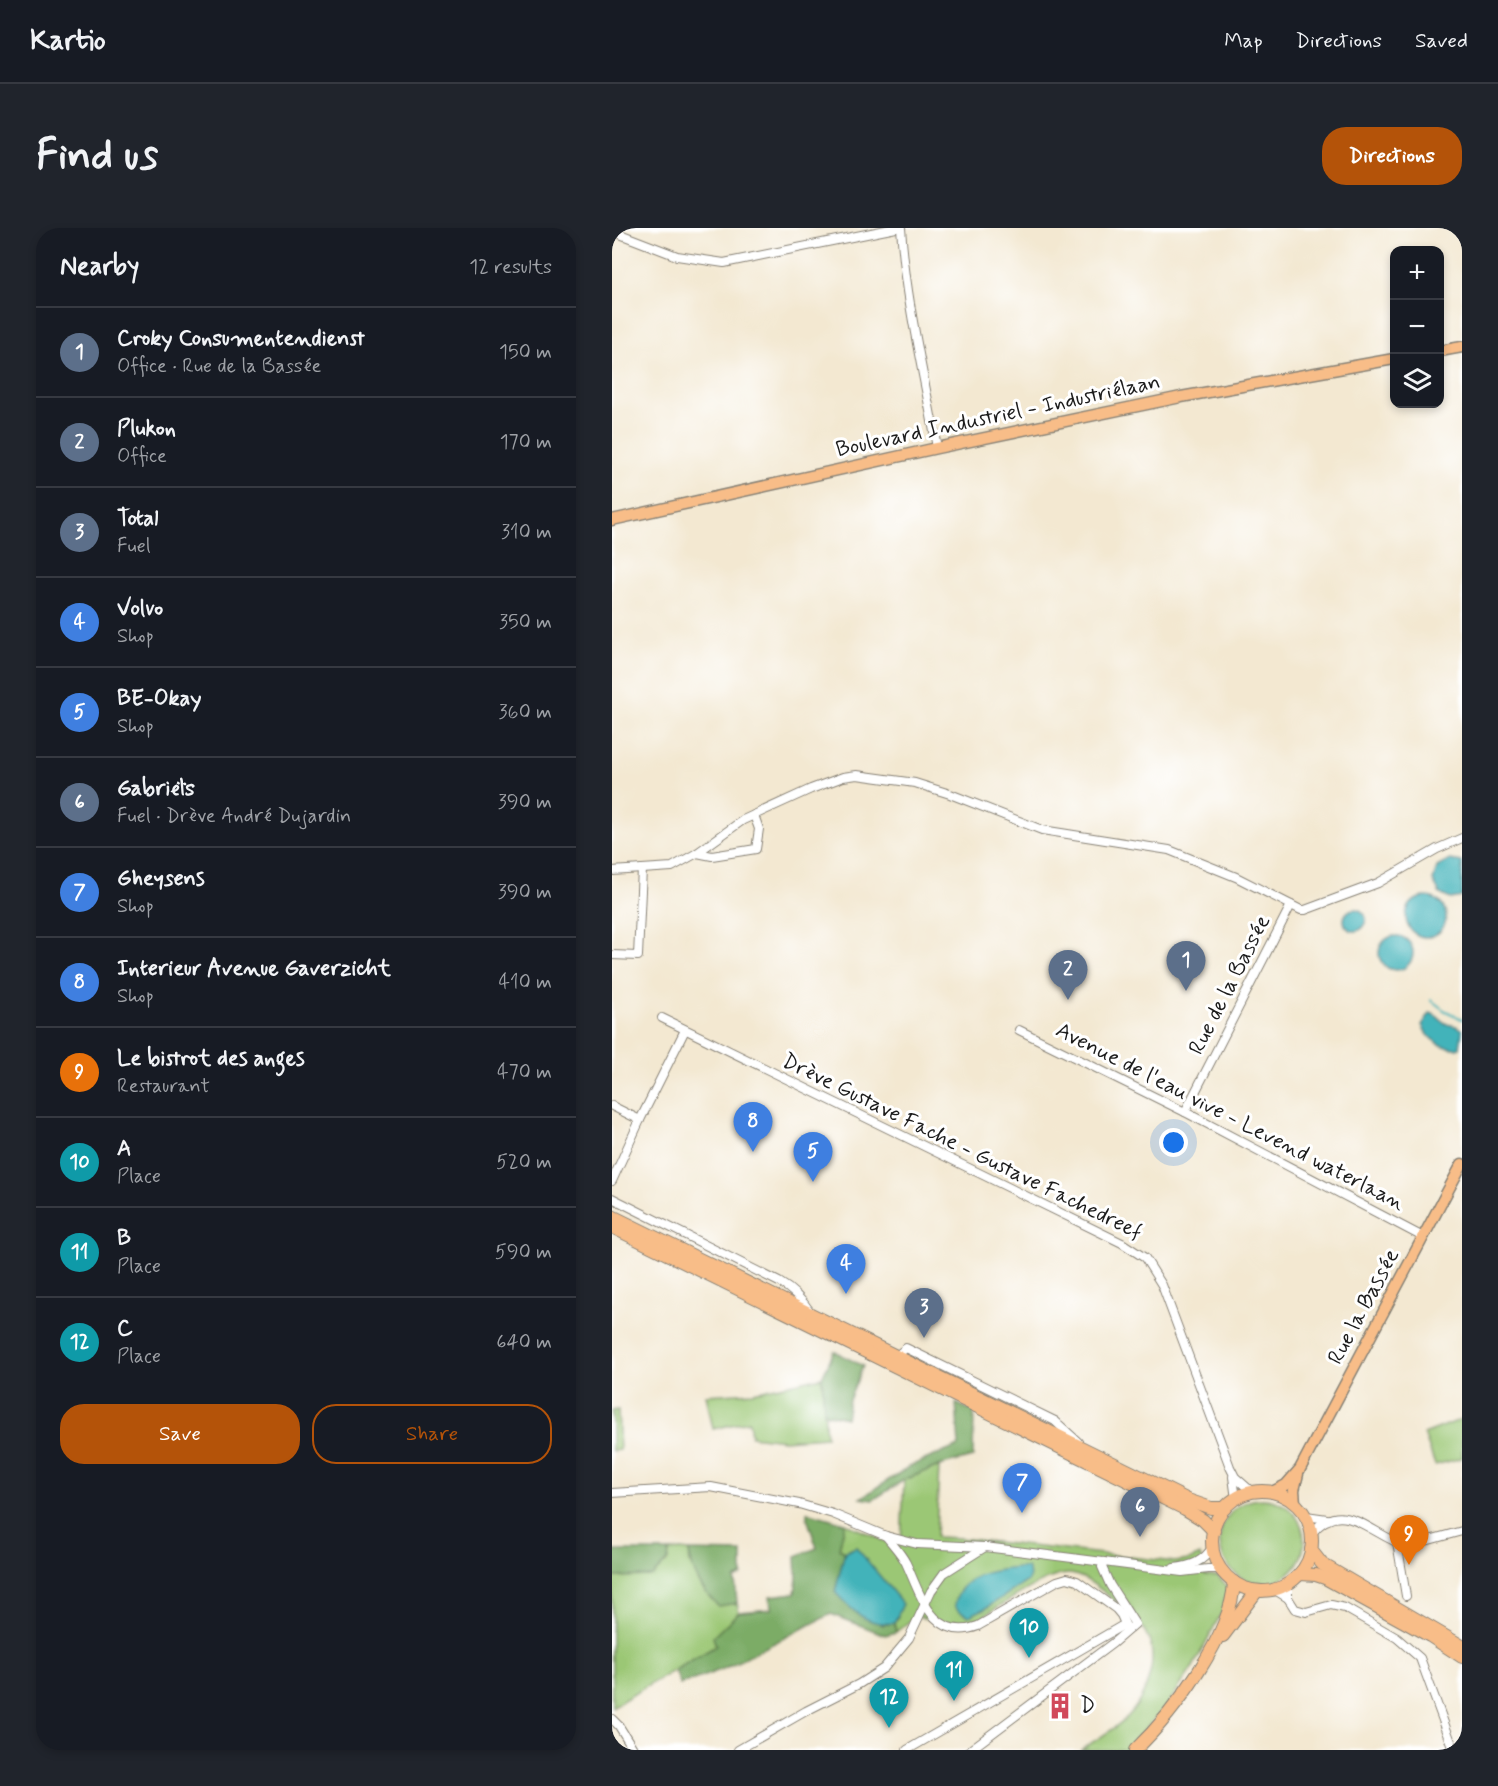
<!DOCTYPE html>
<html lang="en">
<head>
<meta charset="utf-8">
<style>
	body { margin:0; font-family:Mynerve,sans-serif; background:#20242c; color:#f1f3f6 }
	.controls { position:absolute; right:18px; top:18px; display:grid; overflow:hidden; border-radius:12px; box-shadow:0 3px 9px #0003 }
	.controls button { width:54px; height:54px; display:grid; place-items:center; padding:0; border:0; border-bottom:2px solid #363941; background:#171b24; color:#f1f3f6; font:30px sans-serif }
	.you { position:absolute; left:562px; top:915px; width:21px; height:21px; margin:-15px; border:4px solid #fff; border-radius:50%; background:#1a73e8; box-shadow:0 0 0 9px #1a73e833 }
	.badge { display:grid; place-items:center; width:39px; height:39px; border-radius:50%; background:#b45309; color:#fff; font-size:20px; font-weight:700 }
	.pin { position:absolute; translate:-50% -50px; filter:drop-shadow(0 2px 3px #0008) }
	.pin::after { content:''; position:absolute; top:32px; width:21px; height:18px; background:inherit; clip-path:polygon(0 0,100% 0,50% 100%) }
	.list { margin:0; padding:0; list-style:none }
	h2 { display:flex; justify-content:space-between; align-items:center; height:78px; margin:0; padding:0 24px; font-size:26px }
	h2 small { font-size:20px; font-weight:400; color:#9ea1a6 }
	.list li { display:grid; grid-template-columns:39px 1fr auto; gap:18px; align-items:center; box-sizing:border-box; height:90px; padding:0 24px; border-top:2px solid #363941 }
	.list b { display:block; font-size:22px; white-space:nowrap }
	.list p { margin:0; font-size:20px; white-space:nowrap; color:#9ea1a6 }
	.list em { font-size:20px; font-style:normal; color:#9ea1a6 }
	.actions { display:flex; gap:12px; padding:18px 24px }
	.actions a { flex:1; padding:14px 0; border:2px solid #b45309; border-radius:24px; text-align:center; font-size:21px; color:#b45309 }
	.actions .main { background:#b45309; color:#fff }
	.icon { flex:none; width:33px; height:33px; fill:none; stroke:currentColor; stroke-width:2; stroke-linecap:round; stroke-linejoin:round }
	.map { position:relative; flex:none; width:850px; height:1522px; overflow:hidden; border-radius:24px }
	header { display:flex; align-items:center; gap:36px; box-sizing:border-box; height:84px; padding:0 30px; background:#171b24; border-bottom:2px solid #363941 }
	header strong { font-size:28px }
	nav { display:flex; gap:33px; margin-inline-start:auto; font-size:21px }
	.intro { display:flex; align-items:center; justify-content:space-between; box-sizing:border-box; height:144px; padding:0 36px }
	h1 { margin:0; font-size:42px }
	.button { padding:15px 27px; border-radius:24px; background:#b45309; color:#fff; font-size:21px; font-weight:700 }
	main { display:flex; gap:36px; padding:0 36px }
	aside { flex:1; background:#171b24; border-radius:24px; box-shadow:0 3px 9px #0003 }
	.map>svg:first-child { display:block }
	.green { fill:#9bc774; stroke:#5c7248; stroke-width:1.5 }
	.forest { fill:#7cac66; stroke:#4c6441; stroke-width:1.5 }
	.water { fill:#43b3ba; stroke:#30686b; stroke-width:1.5 }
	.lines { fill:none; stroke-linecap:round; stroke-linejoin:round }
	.stream { stroke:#43b3ba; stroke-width:2 }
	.minor-casing { stroke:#888276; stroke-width:10 }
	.major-casing { stroke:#888276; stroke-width:13 }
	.highway-casing { stroke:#888276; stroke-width:14 }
	.minor { stroke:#fff; stroke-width:8 }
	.major { stroke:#f8bd88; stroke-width:10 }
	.highway { stroke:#f8bd88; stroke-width:12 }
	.labels { text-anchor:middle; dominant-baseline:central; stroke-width:6; stroke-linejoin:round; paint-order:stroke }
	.street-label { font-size:22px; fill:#1c1c1c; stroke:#fff }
	.poi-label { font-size:22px; fill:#1c1c1c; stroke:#fff; text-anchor:start }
</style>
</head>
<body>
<header>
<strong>Kartio</strong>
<nav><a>Map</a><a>Directions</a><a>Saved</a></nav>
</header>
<div class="intro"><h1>Find us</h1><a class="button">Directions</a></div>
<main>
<aside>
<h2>Nearby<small>12 results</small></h2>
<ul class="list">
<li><span class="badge" style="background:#5c6f8a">1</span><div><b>Croky Consumentendienst</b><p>Office · Rue de la Bassée</p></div><em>150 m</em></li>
<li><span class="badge" style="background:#5c6f8a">2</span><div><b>Plukon</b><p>Office</p></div><em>170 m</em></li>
<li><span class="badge" style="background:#5c6f8a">3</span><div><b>Total</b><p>Fuel</p></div><em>310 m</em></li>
<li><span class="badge" style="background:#3f7fe0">4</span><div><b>Volvo</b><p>Shop</p></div><em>350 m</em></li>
<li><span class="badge" style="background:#3f7fe0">5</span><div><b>BE-Okay</b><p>Shop</p></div><em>360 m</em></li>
<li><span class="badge" style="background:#5c6f8a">6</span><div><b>Gabriëls</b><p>Fuel · Drève André Dujardin</p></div><em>390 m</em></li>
<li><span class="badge" style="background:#3f7fe0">7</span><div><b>Gheysens</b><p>Shop</p></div><em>390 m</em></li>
<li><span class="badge" style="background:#3f7fe0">8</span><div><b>Interieur Avenue Gaverzicht</b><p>Shop</p></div><em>410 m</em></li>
<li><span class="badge" style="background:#e8710a">9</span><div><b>Le bistrot des anges</b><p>Restaurant</p></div><em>470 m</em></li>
<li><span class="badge" style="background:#0f9aa8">10</span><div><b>A</b><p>Place</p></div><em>520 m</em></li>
<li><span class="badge" style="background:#0f9aa8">11</span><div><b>B</b><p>Place</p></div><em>590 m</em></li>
<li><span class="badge" style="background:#0f9aa8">12</span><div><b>C</b><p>Place</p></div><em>640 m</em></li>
</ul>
<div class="actions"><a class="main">Save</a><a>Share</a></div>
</aside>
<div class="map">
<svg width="850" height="1522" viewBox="0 0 850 1522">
	<rect width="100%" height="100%" fill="#fff"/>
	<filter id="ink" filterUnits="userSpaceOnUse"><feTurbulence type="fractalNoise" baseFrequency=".0167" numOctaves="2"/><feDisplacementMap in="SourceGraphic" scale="12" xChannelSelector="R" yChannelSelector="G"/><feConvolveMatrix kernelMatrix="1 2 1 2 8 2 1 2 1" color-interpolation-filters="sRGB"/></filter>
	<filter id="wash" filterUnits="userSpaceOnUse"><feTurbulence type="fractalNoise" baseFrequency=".008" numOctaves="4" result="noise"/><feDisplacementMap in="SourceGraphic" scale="24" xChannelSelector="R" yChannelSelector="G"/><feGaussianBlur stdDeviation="1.35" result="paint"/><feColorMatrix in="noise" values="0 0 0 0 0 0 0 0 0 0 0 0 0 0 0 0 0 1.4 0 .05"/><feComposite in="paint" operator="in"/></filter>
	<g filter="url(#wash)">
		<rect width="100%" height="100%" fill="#f3e8d1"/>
		<!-- green -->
		<g class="green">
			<polygon points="210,1149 214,1209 172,1212 139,1208 137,1193 101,1201 94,1167 141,1164"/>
			<polygon points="6,1182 8,1222 0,1223 0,1183"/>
			<polygon points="850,1191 850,1230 823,1237 812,1206"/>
			<path d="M327 1238 324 1309 347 1310 563 1334 577 1332 588 1327 593 1347 606 1348 615 1358 612 1380 581 1439 553 1480 513 1522H469C483 1512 508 1498 518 1486 533 1469 546 1435 537 1412 532 1399 521 1385 514 1372L505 1374C492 1365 478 1351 463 1347 442 1340 398 1373 379 1383 369 1390 358 1397 345 1397 332 1397 317 1391 304 1388L284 1404 282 1395 286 1389 244 1319 233 1324 227 1321 233 1295 272 1313 289 1315 292 1252Z"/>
			<circle cx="650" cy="1313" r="42"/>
			<polygon points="69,1322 77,1323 78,1335 123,1377 125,1375 127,1384 102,1409 104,1418 0,1479 0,1349 40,1348 56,1332 57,1323"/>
		</g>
		<!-- forest -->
		<g class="forest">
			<polygon points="222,1123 251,1138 237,1172 234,1190 212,1185 210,1149"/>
			<polygon points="344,1175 362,1184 361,1229 327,1238 292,1252 261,1272 249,1270 298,1238 347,1218"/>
			<polygon points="195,1284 233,1295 227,1321 233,1324 223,1364 270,1397 282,1395 284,1404 273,1407 219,1386 111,1441 68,1457 63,1442 104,1418 101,1409 127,1384 159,1381 158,1368 183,1365 185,1350 184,1328 205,1320 195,1290"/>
			<polygon points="0,1323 57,1323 56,1332 40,1348 0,1349"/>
			<path d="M77 1323 130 1324V1347L123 1351 125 1375 106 1378C90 1362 80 1346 77 1323Z"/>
		</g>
		<!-- water -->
		<g class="water">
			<polygon points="838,632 850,634 850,669 838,671 828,666 821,653 825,639"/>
			<circle cx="814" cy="689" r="20"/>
			<circle cx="743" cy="692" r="11"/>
			<circle cx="784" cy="725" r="17"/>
			<path d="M818 785C826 787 828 793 835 796 842 798 845 797 850 801L848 820C831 821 817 813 810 797Z"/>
			<path d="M244 1319 291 1376 282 1395C256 1399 239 1382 223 1364L233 1324Z"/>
			<path d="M406 1340H415L418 1347 416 1353 374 1380 357 1388 346 1382 343 1377C348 1346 380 1342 406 1340Z"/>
		</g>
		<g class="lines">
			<!-- stream -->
			<polyline class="stream" points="819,772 832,782 850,791"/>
		</g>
	</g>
	<g filter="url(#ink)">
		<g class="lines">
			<!-- minor casing -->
			<g class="minor-casing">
				<g id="minor">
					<path d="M289 0C294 74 312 147 325 220"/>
					<polyline points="0,3 65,28 112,35 284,0"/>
					<polyline points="85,625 100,628 144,621 147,601 142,587"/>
					<polyline points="0,643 60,639 85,625 131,592 199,561 231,549 245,547 303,555 338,566 430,602 557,622 624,649 689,682 693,682 766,655 825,621 850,610"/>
					<polyline points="0,727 26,728 30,641"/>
					<polyline points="50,790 510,1015 533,1030 550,1057 618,1239 623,1249 640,1264"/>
					<polyline points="407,802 573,884 811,1009"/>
					<polyline points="0,878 28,892"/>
					<polyline points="573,884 679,677"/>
					<polyline points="0,953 28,892 73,802"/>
					<path d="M0 970 167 1054C181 1062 190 1071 199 1085"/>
					<polyline points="283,1129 294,1120 443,1193 466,1214"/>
					<polyline points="621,1249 624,1271"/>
					<polyline points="0,1265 99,1259 187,1276 221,1286 274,1308 305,1316 373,1319 570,1344 596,1341 609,1341"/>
					<polyline points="694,1288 715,1291"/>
					<path d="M700 1305C731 1267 761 1309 795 1318L850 1303"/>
					<path d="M274 1308C281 1317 289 1325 294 1335 308 1365 321 1415 366 1398L445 1353 455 1350 465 1353 504 1381 509 1387 513 1396 295 1522"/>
					<polyline points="785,1314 794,1368"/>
					<path d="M562 1340C579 1338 592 1334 601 1318"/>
					<polyline points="676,1356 676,1370 683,1381 694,1384 719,1377 733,1380 785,1410 808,1430 842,1522"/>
					<polyline points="663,1362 676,1370"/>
					<polyline points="0,1491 7,1498 22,1522"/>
					<polyline points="126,1522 194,1483 247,1456 272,1440 297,1410 319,1363 332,1345 373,1319"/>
					<polyline points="358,1522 501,1415 523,1396 498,1357 490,1339 492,1334"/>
				</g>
			</g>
			<!-- major casing -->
			<g class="major-casing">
				<g id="major">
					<polyline points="828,123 850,119"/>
					<polyline points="0,292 325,220 569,169 782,131"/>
					<polyline points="660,1264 674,1257 688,1241 850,936"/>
					<polyline points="683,1275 682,1262 686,1246"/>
				</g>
			</g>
			<!-- highway casing -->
			<g class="highway-casing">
				<g id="highway">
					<polyline points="0,988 576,1272 599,1280 613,1280"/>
					<polyline points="0,999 573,1281 591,1292 602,1303"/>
					<circle cx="650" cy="1313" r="50"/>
					<polyline points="699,1322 710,1336 850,1418"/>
					<polyline points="688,1346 704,1347 713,1350 818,1408 850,1429"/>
					<polyline points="611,1408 645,1363"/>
					<path d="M523 1522C561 1486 620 1407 622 1354"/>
				</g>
			</g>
			<!-- minor -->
			<use href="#minor" class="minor"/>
			<!-- major -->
			<use href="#major" class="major"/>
			<!-- highway -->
			<use href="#highway" class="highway"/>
		</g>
	</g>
	<!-- icons -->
	<defs>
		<g id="building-bare" transform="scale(2.07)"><path d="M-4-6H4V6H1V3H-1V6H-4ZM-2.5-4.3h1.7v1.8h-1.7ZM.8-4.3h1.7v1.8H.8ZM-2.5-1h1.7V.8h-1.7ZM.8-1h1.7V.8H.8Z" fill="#d1495b" stroke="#fff" stroke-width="2.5" paint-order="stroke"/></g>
	</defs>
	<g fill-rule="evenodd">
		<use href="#building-bare" x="448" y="1478"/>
	</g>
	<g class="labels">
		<!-- street labels -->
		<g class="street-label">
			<text transform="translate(386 188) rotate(-12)">Boulevard Industriel - Industriélaan</text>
			<text transform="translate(618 757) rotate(-63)">Rue de la Bassée</text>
			<text transform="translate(618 889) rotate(27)">Avenue de l'eau vive - Levend waterlaan</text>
			<text transform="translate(350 919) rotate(26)">Drève Gustave Fache - Gustave Fachedreef</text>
			<text transform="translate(752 1079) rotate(-62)">Rue la Bassée</text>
		</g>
		<!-- poi labels -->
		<g class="poi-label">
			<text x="468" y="1478">D</text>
		</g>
	</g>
</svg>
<div class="controls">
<button>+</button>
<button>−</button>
<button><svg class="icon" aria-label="layers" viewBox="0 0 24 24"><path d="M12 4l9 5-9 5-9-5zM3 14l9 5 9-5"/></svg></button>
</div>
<div class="you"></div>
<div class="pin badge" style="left:574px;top:763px;background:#5c6f8a">1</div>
<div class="pin badge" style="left:456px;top:772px;background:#5c6f8a">2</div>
<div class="pin badge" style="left:312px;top:1110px;background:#5c6f8a">3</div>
<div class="pin badge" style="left:234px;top:1066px;background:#3f7fe0">4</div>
<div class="pin badge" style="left:201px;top:954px;background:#3f7fe0">5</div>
<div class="pin badge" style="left:528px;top:1309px;background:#5c6f8a">6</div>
<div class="pin badge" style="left:410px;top:1285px;background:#3f7fe0">7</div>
<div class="pin badge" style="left:141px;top:924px;background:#3f7fe0">8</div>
<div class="pin badge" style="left:797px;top:1337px;background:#e8710a">9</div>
<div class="pin badge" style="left:417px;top:1430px;background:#0f9aa8">10</div>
<div class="pin badge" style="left:342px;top:1473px;background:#0f9aa8">11</div>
<div class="pin badge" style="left:277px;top:1500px;background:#0f9aa8">12</div>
</div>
</main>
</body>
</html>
